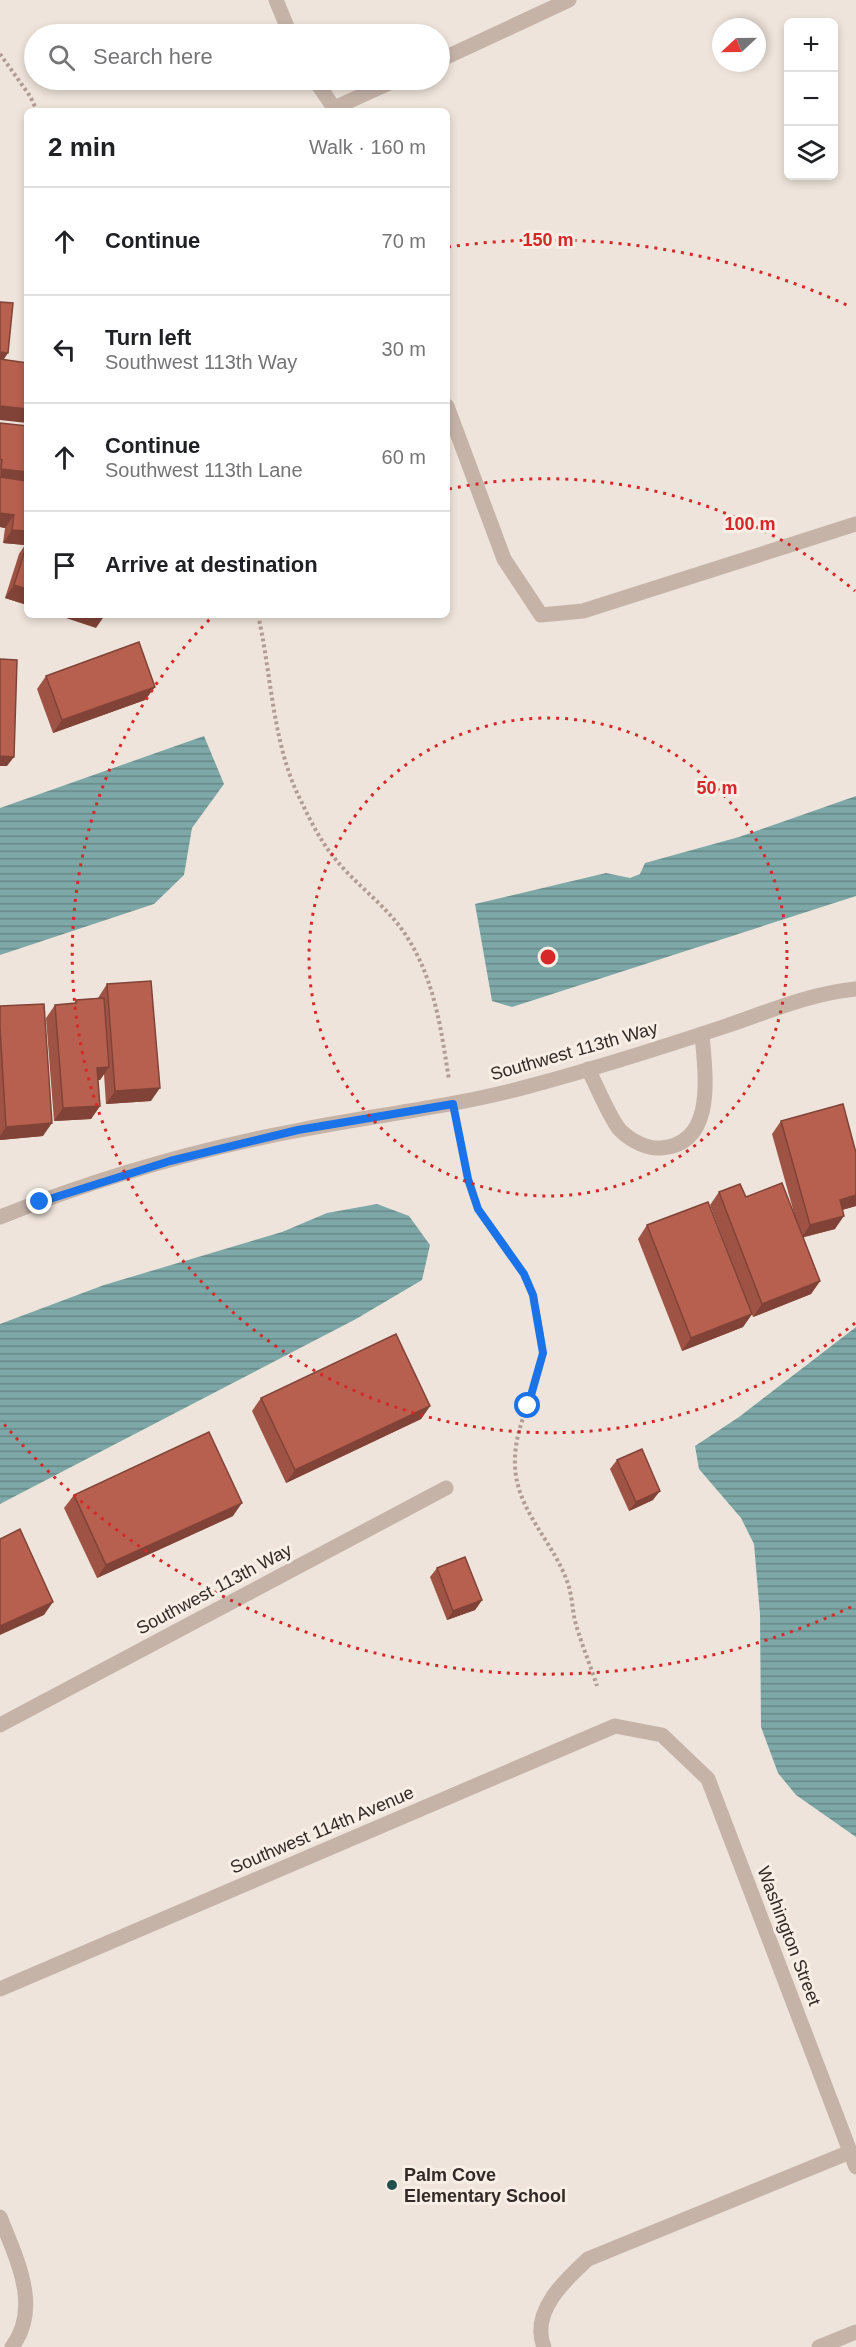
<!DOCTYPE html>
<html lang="en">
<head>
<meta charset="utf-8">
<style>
	body { margin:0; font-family:Arial,sans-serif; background:#f6f6f6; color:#202124 }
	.controls { position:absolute; right:18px; top:18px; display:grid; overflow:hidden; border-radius:9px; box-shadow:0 3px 9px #0003 }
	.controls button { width:54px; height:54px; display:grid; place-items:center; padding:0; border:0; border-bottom:2px solid #e0e0e0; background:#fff; color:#202124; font:30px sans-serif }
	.compass { position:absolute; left:712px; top:18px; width:54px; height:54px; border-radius:50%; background:#fff; box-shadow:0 3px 9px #0003; rotate:248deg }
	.stop { position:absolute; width:18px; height:18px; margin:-14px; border:4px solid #1a73e8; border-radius:50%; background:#fff }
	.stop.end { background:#1a73e8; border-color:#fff; box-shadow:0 2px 6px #0008 }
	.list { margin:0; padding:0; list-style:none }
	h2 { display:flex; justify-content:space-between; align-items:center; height:78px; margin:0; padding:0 24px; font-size:26px }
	h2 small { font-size:20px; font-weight:400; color:#757577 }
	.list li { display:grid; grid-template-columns:39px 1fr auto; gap:18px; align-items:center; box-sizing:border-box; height:108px; padding:0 24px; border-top:2px solid #e0e0e0 }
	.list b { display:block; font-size:22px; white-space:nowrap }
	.list p { margin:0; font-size:20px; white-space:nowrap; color:#757577 }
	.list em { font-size:20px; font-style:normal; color:#757577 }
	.icon { flex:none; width:33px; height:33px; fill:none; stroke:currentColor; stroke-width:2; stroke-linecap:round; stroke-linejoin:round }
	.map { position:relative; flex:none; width:856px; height:2347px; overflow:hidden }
	.search { position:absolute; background:#fff; box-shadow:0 3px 9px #0003; left:24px; top:24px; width:426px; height:66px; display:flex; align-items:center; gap:15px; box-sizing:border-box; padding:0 21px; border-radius:33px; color:#757577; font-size:22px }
	.panel { position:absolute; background:#fff; box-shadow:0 3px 9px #0003; left:24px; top:108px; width:426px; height:510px; border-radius:9px }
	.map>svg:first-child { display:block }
	.water { fill:url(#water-rules) }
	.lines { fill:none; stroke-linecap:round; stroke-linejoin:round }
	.path { stroke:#b19d93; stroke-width:4; stroke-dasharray:3 3; stroke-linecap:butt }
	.minor { stroke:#c5b3a8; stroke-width:15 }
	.wall { fill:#9e5344 }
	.shaded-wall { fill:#814337 }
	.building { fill:#b8604f; stroke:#814337; stroke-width:1.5 }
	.route { stroke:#1a73e8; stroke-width:8 }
	.ring { fill:none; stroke:#d62828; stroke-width:3; stroke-dasharray:3 6 }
	.poi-dot { fill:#224f4f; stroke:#f7eee6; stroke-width:2 }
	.labels { text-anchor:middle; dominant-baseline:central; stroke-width:6; stroke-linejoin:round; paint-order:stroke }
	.street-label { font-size:18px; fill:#332a27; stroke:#f7eee6 }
	.poi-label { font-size:18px; font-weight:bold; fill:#332a27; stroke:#f7eee6; text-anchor:start }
	.centre { fill:#d62828; stroke:#f7eee6; stroke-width:3 }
	.ring-label { font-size:18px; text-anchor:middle; font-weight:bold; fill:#d62828; stroke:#f7eee6; stroke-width:6; stroke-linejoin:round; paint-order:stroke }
</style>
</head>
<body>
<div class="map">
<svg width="856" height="2347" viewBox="0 0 856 2347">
	<defs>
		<pattern id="water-rules" width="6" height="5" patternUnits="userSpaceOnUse" patternTransform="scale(1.5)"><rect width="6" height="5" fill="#7da8a7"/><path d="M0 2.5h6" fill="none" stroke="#678988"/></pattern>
	</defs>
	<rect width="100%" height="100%" fill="#eee4db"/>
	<!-- water -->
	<g class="water">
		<polygon points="204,736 224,784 192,828 184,875 154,904 0,955 0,808"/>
		<polygon points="856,796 856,896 512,1007 492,1001 475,904 606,873 630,878 640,874 645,863 739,837"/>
		<polygon points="377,1204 409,1216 430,1245 422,1280 356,1319 0,1504 0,1324 104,1285 282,1232 327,1213"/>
		<polygon points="856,1327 856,1837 796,1795 778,1773 761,1727 760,1614 754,1544 741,1518 699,1469 695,1446 739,1417"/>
	</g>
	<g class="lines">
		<!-- path -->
		<g class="path">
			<polyline points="0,54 30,96 37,111"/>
			<path d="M258 615C272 676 272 744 301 801 310 820 320 840 333 856 355 885 388 906 407 937 435 981 441 1029 449 1080"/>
			<path d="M458 1125C463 1153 465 1185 478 1210 494 1241 525 1262 534 1298 538 1315 545 1338 542 1356 536 1394 513 1427 515 1466 517 1511 552 1540 567 1581 572 1593 572 1608 575 1621 581 1643 590 1664 597 1686"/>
		</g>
		<!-- minor -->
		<g class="minor">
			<polyline points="276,0 290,34"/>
			<polyline points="440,60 569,0"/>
			<polyline points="315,80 336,111"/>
			<polyline points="334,108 396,80"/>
			<polyline points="447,406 504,559 541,615 583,611 856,524"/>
			<path d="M588 1069C596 1084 610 1119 620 1130 631 1141 647 1149 661 1148 717 1144 705 1073 702 1034"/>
			<path d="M0 1217C95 1179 198 1149 300 1130 375 1115 452 1107 526 1087 594 1069 660 1048 726 1026 767 1012 812 993 856 989"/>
			<polyline points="0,1725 446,1488"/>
			<polyline points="0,1989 615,1726 662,1735 708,1779 856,2167"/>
			<path d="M0 2217C16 2258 42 2307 12 2347"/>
			<path d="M544 2347C530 2312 565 2280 588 2259L850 2152"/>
			<polyline points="819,2347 856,2332"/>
		</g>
	</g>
	<!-- wall -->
	<g class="wall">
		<polygon points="0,423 27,426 27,605 5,598 19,554 25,545 3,543 5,528 0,527"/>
		<polygon points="46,676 155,687 145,700 53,733 37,689"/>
		<polygon points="107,984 151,1101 106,1104 104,1074 100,1080 98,1080 100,1106 91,1119 54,1121 46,1018 55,1005 74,1004 76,1000 98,998"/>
		<polygon points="0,1006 43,1136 0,1140"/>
		<polygon points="781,1121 856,1153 856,1206 842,1210 835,1229 803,1237 820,1281 811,1294 753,1317 710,1205 719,1192 746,1197 794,1213 772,1134"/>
		<polygon points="647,1225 752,1314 743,1327 682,1351 638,1239"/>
		<polygon points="261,1398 430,1406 421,1419 286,1483 252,1411"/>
		<polygon points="617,1460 653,1500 629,1511 610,1469"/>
		<polygon points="74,1495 233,1516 97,1578 64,1508"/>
		<polygon points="437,1568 482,1600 475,1610 447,1620 430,1577"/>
	</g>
	<!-- shaded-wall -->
	<g class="shaded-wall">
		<polygon points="0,352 8,353 2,362 0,362"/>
		<polygon points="0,406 27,409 27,423 0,420"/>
		<polygon points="1,469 27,472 27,482 0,479"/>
		<polygon points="0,513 14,515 5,528 0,527"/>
		<polygon points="12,530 27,531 27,543 25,545 3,543"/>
		<polygon points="14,585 27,589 27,605 5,598"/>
		<polygon points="57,615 105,615 96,628"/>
		<polygon points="155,687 145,700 53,733 62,720"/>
		<polygon points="0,756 14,757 7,766 0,766"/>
		<polygon points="109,1067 100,1080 88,1081 97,1068"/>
		<polygon points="160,1088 151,1101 106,1104 115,1091"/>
		<polygon points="100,1106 91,1119 54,1121 63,1108"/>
		<polygon points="52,1123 43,1136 0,1140 0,1136 6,1127"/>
		<polygon points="856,1195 856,1206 831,1213 840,1200"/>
		<polygon points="844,1216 835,1229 801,1238 810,1225"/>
		<polygon points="820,1281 811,1294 753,1317 762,1304"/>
		<polygon points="752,1314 743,1327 682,1351 691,1338"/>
		<polygon points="430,1406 421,1419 286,1483 295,1470"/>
		<polygon points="660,1491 653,1500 629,1511 636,1502"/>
		<polygon points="242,1503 233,1516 97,1578 106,1565"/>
		<polygon points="482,1600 475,1610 447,1620 453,1611"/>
		<polygon points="53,1602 44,1615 0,1635 0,1626"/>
	</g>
	<!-- building -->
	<g class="building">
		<polygon points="0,302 13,303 8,353 0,352"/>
		<polygon points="0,359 27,363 27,409 0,406"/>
		<polygon points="0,423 27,426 27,472 1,469 2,460 0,459"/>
		<polygon points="0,477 27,481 27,531 12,530 14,515 0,513"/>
		<polygon points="27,544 27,589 14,585"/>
		<polygon points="139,642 155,687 62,720 46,676"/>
		<polygon points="0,659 17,660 14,757 0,756"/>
		<polygon points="151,981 160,1088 115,1091 107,984"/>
		<polygon points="104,998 109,1067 97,1068 100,1106 63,1108 55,1005 76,1003 76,1000"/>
		<polygon points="44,1004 52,1123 6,1127 0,1028 0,1006"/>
		<polygon points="843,1104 856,1153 856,1195 840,1200 844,1216 810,1225 781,1121"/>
		<polygon points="782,1183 820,1281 762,1304 719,1192 740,1184 746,1197"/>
		<polygon points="708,1202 752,1314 691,1338 647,1225"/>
		<polygon points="396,1334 430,1406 295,1470 261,1398"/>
		<polygon points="209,1432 242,1503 106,1565 74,1495"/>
		<polygon points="642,1449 660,1491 636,1502 617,1460"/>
		<polygon points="20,1529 53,1602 0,1626 0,1539"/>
		<polygon points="465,1557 482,1600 453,1611 437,1568"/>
	</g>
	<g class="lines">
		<!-- route -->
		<polyline class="route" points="40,1202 170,1161 298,1130 453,1104 468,1179 478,1209 524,1274 533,1295 543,1353 528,1406"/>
	</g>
	<!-- distance rings -->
	<g class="ring">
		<circle cx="548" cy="957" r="239"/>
		<path d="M855 1323A478 478 0 0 1 213 616M449 489A478 478 0 0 1 855 591"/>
		<path d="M851 1607A717 717 0 0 1 3 1423M448 247A717 717 0 0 1 851 307"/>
	</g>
	<!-- markers -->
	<circle class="poi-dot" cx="392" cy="2185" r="6"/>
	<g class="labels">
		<!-- street labels -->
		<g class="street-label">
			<text transform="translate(574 1051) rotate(-16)">Southwest 113th Way</text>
			<text transform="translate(214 1589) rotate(-28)">Southwest 113th Way</text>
			<text transform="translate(322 1830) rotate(-23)">Southwest 114th Avenue</text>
			<text transform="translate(789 1936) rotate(69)">Washington Street</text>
		</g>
		<!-- poi labels -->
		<g class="poi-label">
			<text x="404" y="2175">Palm Cove<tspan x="404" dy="21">Elementary School</tspan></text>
		</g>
	</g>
	<circle cx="548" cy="957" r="9" class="centre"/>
	<g class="ring-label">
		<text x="548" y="246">150 m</text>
		<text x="750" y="530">100 m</text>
		<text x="717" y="794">50 m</text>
	</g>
</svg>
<div class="controls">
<button>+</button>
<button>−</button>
<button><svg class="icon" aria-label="layers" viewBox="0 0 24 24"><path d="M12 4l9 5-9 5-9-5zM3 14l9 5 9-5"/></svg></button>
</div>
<svg class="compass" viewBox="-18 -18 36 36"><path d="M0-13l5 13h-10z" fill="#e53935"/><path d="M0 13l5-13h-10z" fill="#757577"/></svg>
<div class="stop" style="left:528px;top:1406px"></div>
<div class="stop end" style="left:40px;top:1202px"></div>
<div class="search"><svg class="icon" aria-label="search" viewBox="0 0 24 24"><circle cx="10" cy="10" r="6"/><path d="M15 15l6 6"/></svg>Search here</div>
<section class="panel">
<h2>2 min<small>Walk · 160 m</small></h2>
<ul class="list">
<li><svg class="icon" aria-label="ahead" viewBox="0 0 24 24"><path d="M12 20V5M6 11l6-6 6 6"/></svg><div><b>Continue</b></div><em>70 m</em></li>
<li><svg class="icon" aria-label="left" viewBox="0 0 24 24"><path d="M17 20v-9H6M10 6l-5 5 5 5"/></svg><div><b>Turn left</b><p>Southwest 113th Way</p></div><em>30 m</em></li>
<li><svg class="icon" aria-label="ahead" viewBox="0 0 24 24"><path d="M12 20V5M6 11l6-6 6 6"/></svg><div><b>Continue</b><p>Southwest 113th Lane</p></div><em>60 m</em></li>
<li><svg class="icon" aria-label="arrive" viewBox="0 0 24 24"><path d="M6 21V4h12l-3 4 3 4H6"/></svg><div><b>Arrive at destination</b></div></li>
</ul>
</section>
</div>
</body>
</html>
